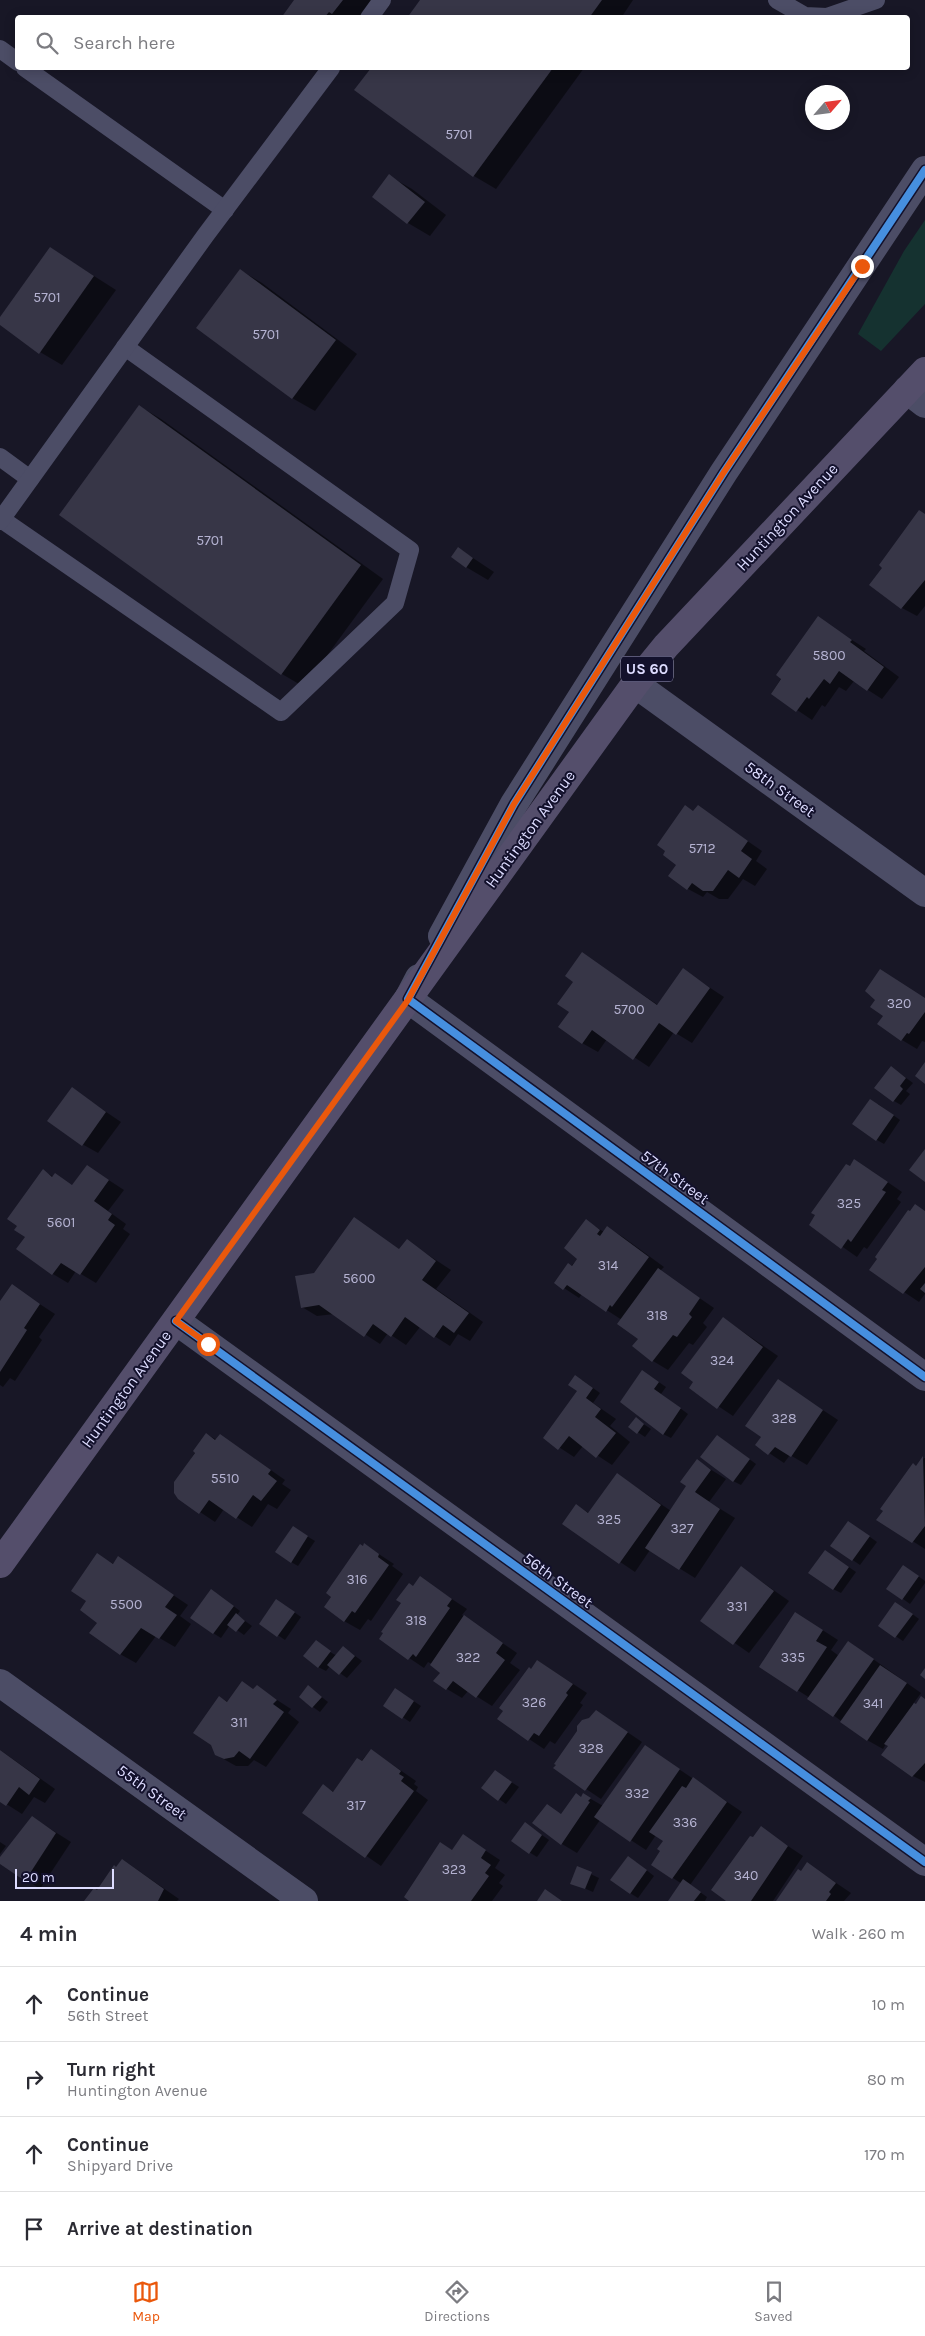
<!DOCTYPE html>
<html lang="en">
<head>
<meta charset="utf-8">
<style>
	body { margin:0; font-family:Karla,sans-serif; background:#f2f2f3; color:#2b2b33 }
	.compass { position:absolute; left:805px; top:85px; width:45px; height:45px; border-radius:50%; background:#fff; box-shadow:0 2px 12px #0003; rotate:62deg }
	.scale { position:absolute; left:15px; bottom:12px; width:99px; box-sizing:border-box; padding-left:5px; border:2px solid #dddcff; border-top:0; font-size:14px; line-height:18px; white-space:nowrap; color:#dddcff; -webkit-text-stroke:4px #13112c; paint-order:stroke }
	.stop { position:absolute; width:15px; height:15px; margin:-11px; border:4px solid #ea580c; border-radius:50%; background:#fff }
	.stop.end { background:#ea580c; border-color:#fff; box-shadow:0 1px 5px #0008 }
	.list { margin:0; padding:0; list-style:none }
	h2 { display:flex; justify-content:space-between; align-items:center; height:65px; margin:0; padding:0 20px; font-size:21px }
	h2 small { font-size:16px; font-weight:400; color:#7c7c81 }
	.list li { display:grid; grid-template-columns:32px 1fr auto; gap:15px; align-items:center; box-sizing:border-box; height:75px; padding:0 20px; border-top:1px solid #e1e1e2 }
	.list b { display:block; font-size:19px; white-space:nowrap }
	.list p { margin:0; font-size:16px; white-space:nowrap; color:#7c7c81 }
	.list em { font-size:16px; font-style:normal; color:#7c7c81 }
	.icon { flex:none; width:28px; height:28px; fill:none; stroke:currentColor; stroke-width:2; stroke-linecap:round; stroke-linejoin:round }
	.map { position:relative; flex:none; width:925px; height:1901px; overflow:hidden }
	.search { position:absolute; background:#fff; box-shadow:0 2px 12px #0003; left:15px; right:15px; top:15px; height:55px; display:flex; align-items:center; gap:12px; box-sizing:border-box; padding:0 18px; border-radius:5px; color:#7c7c81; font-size:19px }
	.sheet { height:365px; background:#fff }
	nav { display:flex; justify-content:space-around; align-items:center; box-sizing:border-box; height:70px; border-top:1px solid #e1e1e2; background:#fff; font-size:14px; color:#7c7c81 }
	nav a { display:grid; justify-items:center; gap:2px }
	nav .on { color:#ea580c }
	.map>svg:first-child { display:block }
	.green { fill:#153230 }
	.shadow { fill:#0007 }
	.building { fill:#373647 }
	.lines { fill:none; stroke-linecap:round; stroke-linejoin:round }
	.service { stroke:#4c4d66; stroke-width:18 }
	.minor { stroke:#4c4d66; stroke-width:28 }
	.primary { stroke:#544e6b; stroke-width:28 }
	.cycleway-casing { stroke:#13112c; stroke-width:11 }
	.cycleway { stroke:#468fdf; stroke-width:8 }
	.route { stroke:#ea580c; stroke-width:6 }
	.labels { text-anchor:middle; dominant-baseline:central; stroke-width:4; stroke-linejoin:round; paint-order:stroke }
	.number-label { font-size:14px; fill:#b4b2d1 }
	.shield { fill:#13112c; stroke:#a09fc0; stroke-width:1 }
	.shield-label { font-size:15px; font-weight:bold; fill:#dddcff }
	.street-label { font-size:16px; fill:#dddcff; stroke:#13112c }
</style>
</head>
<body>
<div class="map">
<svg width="925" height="1901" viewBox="0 0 925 1901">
	<rect width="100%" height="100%" fill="#181726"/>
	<!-- green -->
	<polygon class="green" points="925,220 925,304 881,351 858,334 904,251"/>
	<!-- shadow -->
	<g class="shadow">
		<polygon points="295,0 374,0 361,18 282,18"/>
		<polygon points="421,0 633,0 621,18 409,18"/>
		<polygon points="373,68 584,68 496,189 474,176 356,90"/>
		<polygon points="389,176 412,189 446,215 430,236 408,223"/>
		<polygon points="72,262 116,290 62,365 40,352 0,324 0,319"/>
		<polygon points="240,270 262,283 357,354 315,411 292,398"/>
		<polygon points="139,406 161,419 383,579 304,687 282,674 61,515"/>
		<polygon points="925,515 925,606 917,616 902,608"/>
		<polygon points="458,548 494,572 488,580 466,567"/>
		<polygon points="818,618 866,649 864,651 899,677 882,699 854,681 846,691 839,687 825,707 822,705 812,720 772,693"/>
		<polygon points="698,807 762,851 756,861 767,869 755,886 743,879 728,899 719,899 707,892 703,897 688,889 678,865 695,812"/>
		<polygon points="582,954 658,1005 683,970 724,997 692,1043 674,1032 649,1067 607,1039 598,1052 582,1043 571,1012 575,981"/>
		<polygon points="925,999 925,1042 922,1041 917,1049 902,1040"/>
		<polygon points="898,1072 913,1083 906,1091 910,1094 901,1105 894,1101"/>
		<polygon points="72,1089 121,1122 98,1153 82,1144"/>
		<polygon points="878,1104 900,1120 884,1144 877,1140"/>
		<polygon points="87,1166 124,1190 108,1211 126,1224 123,1229 130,1234 96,1283 76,1271 68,1283 53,1274 27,1237 43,1171 54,1177 55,1175 73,1186"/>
		<polygon points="850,1167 870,1170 902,1192 897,1199 901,1202 867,1249 864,1247 857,1257 810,1224"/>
		<polygon points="916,1206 925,1211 925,1294 919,1302 871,1270"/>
		<polygon points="354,1219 400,1250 407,1241 451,1270 436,1289 483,1322 470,1341 458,1334 450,1346 420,1327 406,1345 388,1333 380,1344 334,1314 317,1316 302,1307 314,1274"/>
		<polygon points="586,1221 604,1232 608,1228 623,1237 664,1267 660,1271 714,1308 703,1323 707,1327 693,1345 689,1343 668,1370 653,1361 640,1339 622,1320 582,1294 579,1298 555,1282 579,1258"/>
		<polygon points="12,1286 55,1314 39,1337 42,1340 15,1381 10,1378 3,1387 0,1385 0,1303"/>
		<polygon points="723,1318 778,1356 733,1416 691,1388"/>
		<polygon points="650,1376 666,1387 661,1394 688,1414 671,1438 663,1434"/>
		<polygon points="582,1380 600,1393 593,1403 616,1419 610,1426 630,1442 612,1465 583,1446 574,1457 545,1438 577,1393"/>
		<polygon points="779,1381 838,1420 807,1465 790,1455 784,1463 757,1445 763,1437"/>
		<polygon points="636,1419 651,1429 645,1437 630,1427"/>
		<polygon points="206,1434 217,1440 220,1436 235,1445 285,1480 282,1484 291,1490 277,1509 268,1504 252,1527 224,1509 215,1522 179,1498 174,1487"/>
		<polygon points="718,1436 756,1464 741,1485 733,1481"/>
		<polygon points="924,1458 925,1458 925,1549 878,1519"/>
		<polygon points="697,1461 726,1479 709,1502 735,1518 695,1578 650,1550 635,1572 564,1524 577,1506 589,1513 617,1474 671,1511 687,1486"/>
		<polygon points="856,1527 877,1542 860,1565 832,1546"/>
		<polygon points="300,1532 315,1541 298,1566 291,1562"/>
		<polygon points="365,1545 394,1564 392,1566 403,1574 371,1621 368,1619 360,1630 344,1621"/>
		<polygon points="97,1555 114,1564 118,1558 188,1605 180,1616 191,1624 175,1647 156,1636 136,1663 120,1654 98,1622 88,1601"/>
		<polygon points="833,1556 856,1572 841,1593 833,1589"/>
		<polygon points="742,1568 789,1601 749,1653 702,1620"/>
		<polygon points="911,1571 925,1581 925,1583 910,1604 888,1588"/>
		<polygon points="420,1578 467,1609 462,1615 517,1653 510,1663 520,1670 492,1706 468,1691 462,1698 447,1689 435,1681 442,1672 432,1664 428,1662 424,1668 381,1639"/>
		<polygon points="219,1595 240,1611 237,1615 252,1626 244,1635 230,1625 221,1638 213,1633"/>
		<polygon points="284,1605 301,1617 285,1640 260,1623"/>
		<polygon points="903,1607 919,1619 903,1641 880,1626"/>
		<polygon points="796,1613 838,1640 831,1650 839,1656 849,1642 921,1693 913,1704 916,1706 925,1700 925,1782 913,1776 889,1746 886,1744 883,1749 867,1740 810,1698 761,1667"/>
		<polygon points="343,1647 362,1661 347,1678 330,1666 326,1671 318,1667 325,1649 337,1656"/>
		<polygon points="538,1661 587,1693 580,1703 583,1705 555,1744 550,1741 544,1749 499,1719"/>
		<polygon points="257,1687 291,1709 288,1713 299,1722 266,1767 254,1760 248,1766 236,1766 220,1757 219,1697 228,1702"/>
		<polygon points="309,1687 328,1702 320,1712 313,1707"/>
		<polygon points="403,1694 421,1706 410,1722 384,1705"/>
		<polygon points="596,1711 642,1742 601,1799 555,1768 579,1731"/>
		<polygon points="645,1746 742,1812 690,1885 707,1897 705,1901 669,1901 682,1884 652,1864 662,1851 664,1841 656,1835 646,1850 600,1820 577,1853 562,1844 547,1806 562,1815 584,1795 603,1806"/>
		<polygon points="0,1750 55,1789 45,1803 34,1797 22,1814 0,1800"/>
		<polygon points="371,1750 416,1781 414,1784 418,1787 416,1791 428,1800 381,1866 304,1813 323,1786 334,1792"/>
		<polygon points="502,1776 519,1787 506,1804 483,1788"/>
		<polygon points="33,1818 71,1842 40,1889 0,1862 0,1859"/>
		<polygon points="532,1828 549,1840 537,1857 529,1852"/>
		<polygon points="761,1828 803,1856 773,1901 729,1901 753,1839"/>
		<polygon points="463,1836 500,1860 495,1868 505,1875 499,1883 503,1886 492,1901 411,1901 441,1843 453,1851"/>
		<polygon points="0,1842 6,1846 0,1854"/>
		<polygon points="123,1860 179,1899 177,1901 86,1901 97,1891"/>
		<polygon points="636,1862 654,1876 638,1898 630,1893"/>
		<polygon points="808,1864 851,1893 844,1901 779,1901"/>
		<polygon points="578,1868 599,1878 593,1892 572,1883"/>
	</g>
	<!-- building -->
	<g class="building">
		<polygon points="294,0 343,0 332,14 329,12 324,18 281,18"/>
		<polygon points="420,0 602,0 589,18 407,18"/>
		<polygon points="371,68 553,68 473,177 354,90"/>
		<polygon points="389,174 425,202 407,224 372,197"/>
		<polygon points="50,247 94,276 39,354 0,325 0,317"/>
		<polygon points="240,269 336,340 292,399 196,328"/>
		<polygon points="139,405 361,565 281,675 59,515"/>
		<polygon points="919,510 925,514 925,580 901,609 869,585 882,568 879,565"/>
		<polygon points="458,547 473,558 466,568 451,557"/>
		<polygon points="818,616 852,640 850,642 884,667 867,691 839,671 830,684 824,679 809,699 807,697 796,712 771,694 781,679 776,675"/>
		<polygon points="685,805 693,811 698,805 748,841 741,851 752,859 739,878 728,870 713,891 703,891 692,883 687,890 668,876 676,865 663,855 665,851 657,845"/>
		<polygon points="582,952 657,1005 683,968 710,988 676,1035 659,1023 633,1060 592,1030 582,1044 558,1027 569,1012 557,1004 573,982 565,976"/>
		<polygon points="880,969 925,998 925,1012 909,1034 907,1033 901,1041 877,1024 883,1016 870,1007 875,1000 865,991"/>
		<polygon points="925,1062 925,1084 915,1076"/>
		<polygon points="891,1066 906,1078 900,1086 903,1089 893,1102 874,1088"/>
		<polygon points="72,1087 106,1112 82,1146 47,1121"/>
		<polygon points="870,1099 894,1115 876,1141 852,1124"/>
		<polygon points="925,1149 925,1182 909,1170"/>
		<polygon points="854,1159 888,1182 882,1190 886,1192 851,1242 848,1239 841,1249 809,1225 815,1215 811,1213 846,1164 850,1166"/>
		<polygon points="87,1165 109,1180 94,1201 112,1214 108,1220 115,1225 80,1275 61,1263 52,1275 16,1249 25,1237 14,1230 17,1226 7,1219 43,1169 52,1177 55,1173 72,1185"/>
		<polygon points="915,1204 925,1211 925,1267 903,1294 869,1270 877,1259 875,1257 908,1210 910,1211"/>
		<polygon points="354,1217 399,1249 407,1239 436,1261 422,1280 469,1313 454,1333 443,1325 434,1338 405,1317 391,1337 373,1324 364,1337 319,1305 301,1308 295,1276 314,1273"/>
		<polygon points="586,1219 600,1230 597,1234 600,1236 607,1226 649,1257 612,1307 610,1305 606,1312 567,1285 563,1290 554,1283 568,1263 572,1266 577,1259 564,1248"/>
		<polygon points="658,1268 700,1298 689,1314 692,1317 677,1337 673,1335 652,1362 632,1346 638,1339 617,1324"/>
		<polygon points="925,1283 925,1293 920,1289"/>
		<polygon points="12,1284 40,1304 24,1328 27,1330 0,1372 0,1301"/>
		<polygon points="723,1317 763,1347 717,1409 689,1388 693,1382 681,1373"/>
		<polygon points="642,1370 659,1382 654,1389 681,1408 663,1435 620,1402"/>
		<polygon points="575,1375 593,1388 586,1398 601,1409 595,1417 616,1433 596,1458 569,1436 558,1450 543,1438 577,1391 568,1385"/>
		<polygon points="778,1379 823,1410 791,1457 775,1447 768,1455 755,1445 761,1437 745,1426"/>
		<polygon points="636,1417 644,1424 637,1434 628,1427"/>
		<polygon points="206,1433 215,1440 220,1434 271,1470 268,1474 277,1481 261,1501 253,1495 236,1519 209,1500 199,1514 178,1499 174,1493 174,1482 195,1453 193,1451"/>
		<polygon points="717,1435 750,1459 733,1482 700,1457"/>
		<polygon points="923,1456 925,1526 912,1543 876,1520 883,1511 880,1509 913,1463 916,1466"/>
		<polygon points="697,1459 711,1470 695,1492 720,1509 679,1570 645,1548 686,1486 680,1482"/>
		<polygon points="617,1473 661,1505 619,1564 562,1524 576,1504 588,1513"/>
		<polygon points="848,1521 870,1536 852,1561 830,1546"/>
		<polygon points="293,1526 308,1536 291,1563 275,1552"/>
		<polygon points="364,1543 379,1554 378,1557 389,1565 355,1613 352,1611 344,1622 324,1607 331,1597 326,1593 360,1544 363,1546"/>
		<polygon points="825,1550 849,1567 833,1590 808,1573"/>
		<polygon points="97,1553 113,1564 118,1556 174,1595 165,1607 177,1615 159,1639 141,1628 120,1655 89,1633 97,1623 80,1610 86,1601 71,1591"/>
		<polygon points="903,1565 919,1576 902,1600 886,1589"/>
		<polygon points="741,1566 774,1591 733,1645 700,1621"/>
		<polygon points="420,1576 452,1599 447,1606 450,1608 416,1657 413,1654 408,1660 379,1639 383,1633 381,1632 401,1603 396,1600 409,1583 413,1586"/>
		<polygon points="211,1589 234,1606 213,1634 190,1618"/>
		<polygon points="276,1599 295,1612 277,1637 259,1624"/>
		<polygon points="895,1602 913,1614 895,1638 878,1626"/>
		<polygon points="795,1612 823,1630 816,1641 827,1647 797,1692 759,1667"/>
		<polygon points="236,1613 245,1621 236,1632 227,1625"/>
		<polygon points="464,1615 503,1643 496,1653 505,1660 476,1698 453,1681 446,1690 433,1681 440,1673 430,1665"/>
		<polygon points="316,1640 331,1651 318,1668 303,1656"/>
		<polygon points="848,1641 874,1659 833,1717 807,1699"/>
		<polygon points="343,1646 355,1656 339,1675 327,1665"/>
		<polygon points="537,1660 573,1684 566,1693 568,1695 539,1736 534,1733 528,1741 497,1719 503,1711 499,1708 529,1667 531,1669"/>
		<polygon points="880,1665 907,1683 867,1741 840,1722"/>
		<polygon points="925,1668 925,1679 920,1675"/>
		<polygon points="242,1681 253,1689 257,1685 277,1700 273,1704 284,1712 250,1759 239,1751 234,1757 224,1759 215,1755 211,1745 193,1733 219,1696 227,1702"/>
		<polygon points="308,1685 322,1697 312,1708 299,1697"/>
		<polygon points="395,1688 414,1701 402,1719 383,1706"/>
		<polygon points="921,1696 925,1699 925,1763 912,1777 881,1755 888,1746 884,1744 914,1703 916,1704"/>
		<polygon points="596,1710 628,1732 585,1791 553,1768 556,1765 554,1764 577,1731 577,1726 582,1720 589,1718"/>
		<polygon points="645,1745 680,1769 630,1842 594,1817"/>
		<polygon points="371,1749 401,1771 399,1774 404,1777 401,1781 414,1791 365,1858 302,1813 323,1784 333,1792 357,1758 362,1761"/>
		<polygon points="0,1750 40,1779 29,1795 19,1787 6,1806 0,1802"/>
		<polygon points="495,1770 512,1782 498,1801 481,1788"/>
		<polygon points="693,1777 727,1802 672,1879 651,1865 660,1851 657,1849 663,1841 649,1832 682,1786 686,1788"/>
		<polygon points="576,1793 581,1797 583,1793 591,1798 588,1801 590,1802 561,1845 532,1823 547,1804 561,1814"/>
		<polygon points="32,1816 56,1833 25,1881 0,1864 0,1857"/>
		<polygon points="525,1822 542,1835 529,1854 511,1841"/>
		<polygon points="761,1826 788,1846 751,1901 726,1901 711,1890 750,1836 753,1837"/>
		<polygon points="463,1834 486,1850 481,1858 491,1865 485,1873 489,1876 471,1901 409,1901 404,1897 440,1842 452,1850"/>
		<polygon points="628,1856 647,1870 630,1894 610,1880"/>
		<polygon points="122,1859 164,1889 158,1901 84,1901 94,1888 97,1890 114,1865 116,1867"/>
		<polygon points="807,1862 836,1883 829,1892 831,1894 826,1901 776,1901 798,1869 801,1871"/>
		<polygon points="577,1866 592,1872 585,1889 570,1884"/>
		<polygon points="683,1879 701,1892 694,1901 668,1901"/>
		<polygon points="545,1889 562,1901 537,1901"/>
	</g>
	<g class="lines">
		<!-- service -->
		<g class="service">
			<polyline points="777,0 805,16 827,17 876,0"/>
			<polyline points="369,18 382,0"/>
			<polyline points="0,49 18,62"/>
			<polyline points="25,68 225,210"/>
			<polyline points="0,457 30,479"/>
			<polyline points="1,519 281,712 395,603 410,550 125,347"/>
			<polyline points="0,521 205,236 331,68"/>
		</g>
		<!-- minor -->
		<g class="minor">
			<polyline points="907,390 925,404"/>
			<polyline points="635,684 925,893"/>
			<polyline points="442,936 514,804 724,472 925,170"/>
			<polyline points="419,978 408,999 925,1377"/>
			<polyline points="176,1321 925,1862"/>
			<polyline points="0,1683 304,1901"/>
		</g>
		<!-- primary -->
		<polyline class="primary" points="0,1564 635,684 666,646 925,371"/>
		<!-- cycleway casing -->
		<g class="cycleway-casing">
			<g id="cycleway">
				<polyline points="925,170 724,472 514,804 408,999 925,1377"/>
				<polyline points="176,1321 925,1862"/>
			</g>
		</g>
		<!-- cycleway -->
		<use href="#cycleway" class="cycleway"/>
	</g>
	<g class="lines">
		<!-- route -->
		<polyline class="route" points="208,1344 176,1321 408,1000 514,804 724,472 862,266"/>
	</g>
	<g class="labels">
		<!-- number labels -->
		<g class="number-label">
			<text x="459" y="134">5701</text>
			<text x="47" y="297">5701</text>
			<text x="266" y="334">5701</text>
			<text x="210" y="540">5701</text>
			<text x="829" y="655">5800</text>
			<text x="702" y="848">5712</text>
			<text x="899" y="1003">320</text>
			<text x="629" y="1009">5700</text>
			<text x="849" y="1203">325</text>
			<text x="61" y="1222">5601</text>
			<text x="608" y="1265">314</text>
			<text x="359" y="1278">5600</text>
			<text x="657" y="1315">318</text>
			<text x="722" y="1360">324</text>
			<text x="784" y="1418">328</text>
			<text x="225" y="1478">5510</text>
			<text x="609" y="1519">325</text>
			<text x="682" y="1528">327</text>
			<text x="357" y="1579">316</text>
			<text x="126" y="1604">5500</text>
			<text x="737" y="1606">331</text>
			<text x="416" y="1620">318</text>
			<text x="468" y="1657">322</text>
			<text x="793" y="1657">335</text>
			<text x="534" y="1702">326</text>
			<text x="873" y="1703">341</text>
			<text x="239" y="1722">311</text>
			<text x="591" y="1748">328</text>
			<text x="637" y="1793">332</text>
			<text x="356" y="1805">317</text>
			<text x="685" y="1822">336</text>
			<text x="454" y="1869">323</text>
			<text x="746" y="1875">340</text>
		</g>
		<!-- shield labels -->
		<rect class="shield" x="621" y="656.5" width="52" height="25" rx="4"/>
		<g class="shield-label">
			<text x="647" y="669">US 60</text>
		</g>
		<!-- street labels -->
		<g class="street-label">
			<text transform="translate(787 517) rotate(-47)">Huntington Avenue</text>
			<text transform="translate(780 789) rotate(36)">58th Street</text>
			<text transform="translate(530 829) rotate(-54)">Huntington Avenue</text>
			<text transform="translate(675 1177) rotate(36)">57th Street</text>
			<text transform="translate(126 1389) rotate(-54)">Huntington Avenue</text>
			<text transform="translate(558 1580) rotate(36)">56th Street</text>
			<text transform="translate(152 1792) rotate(36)">55th Street</text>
		</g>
	</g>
</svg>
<svg class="compass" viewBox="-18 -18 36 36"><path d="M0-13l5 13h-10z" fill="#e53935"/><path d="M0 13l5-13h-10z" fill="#7c7c81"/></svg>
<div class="scale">20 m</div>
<div class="stop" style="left:208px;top:1344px"></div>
<div class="stop end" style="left:862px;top:266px"></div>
<div class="search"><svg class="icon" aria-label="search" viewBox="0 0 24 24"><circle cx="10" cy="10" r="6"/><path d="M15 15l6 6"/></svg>Search here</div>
</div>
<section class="sheet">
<h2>4 min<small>Walk · 260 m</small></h2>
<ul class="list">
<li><svg class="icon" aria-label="ahead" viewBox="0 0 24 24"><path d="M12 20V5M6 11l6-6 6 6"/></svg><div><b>Continue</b><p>56th Street</p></div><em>10 m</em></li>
<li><svg class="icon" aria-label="right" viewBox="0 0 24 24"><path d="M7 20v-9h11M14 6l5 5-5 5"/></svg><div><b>Turn right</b><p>Huntington Avenue</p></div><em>80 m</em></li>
<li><svg class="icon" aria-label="ahead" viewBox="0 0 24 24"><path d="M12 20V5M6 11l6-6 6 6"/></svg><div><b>Continue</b><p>Shipyard Drive</p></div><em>170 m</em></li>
<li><svg class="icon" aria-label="arrive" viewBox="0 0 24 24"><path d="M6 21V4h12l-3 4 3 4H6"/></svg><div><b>Arrive at destination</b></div></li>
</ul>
</section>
<nav>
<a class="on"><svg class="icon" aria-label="map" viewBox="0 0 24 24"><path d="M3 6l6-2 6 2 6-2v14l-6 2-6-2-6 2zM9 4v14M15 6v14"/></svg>Map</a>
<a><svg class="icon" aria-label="directions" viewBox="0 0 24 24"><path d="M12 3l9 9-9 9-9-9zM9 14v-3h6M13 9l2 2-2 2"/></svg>Directions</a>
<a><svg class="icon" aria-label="saved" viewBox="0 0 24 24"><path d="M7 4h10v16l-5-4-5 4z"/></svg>Saved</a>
</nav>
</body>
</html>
